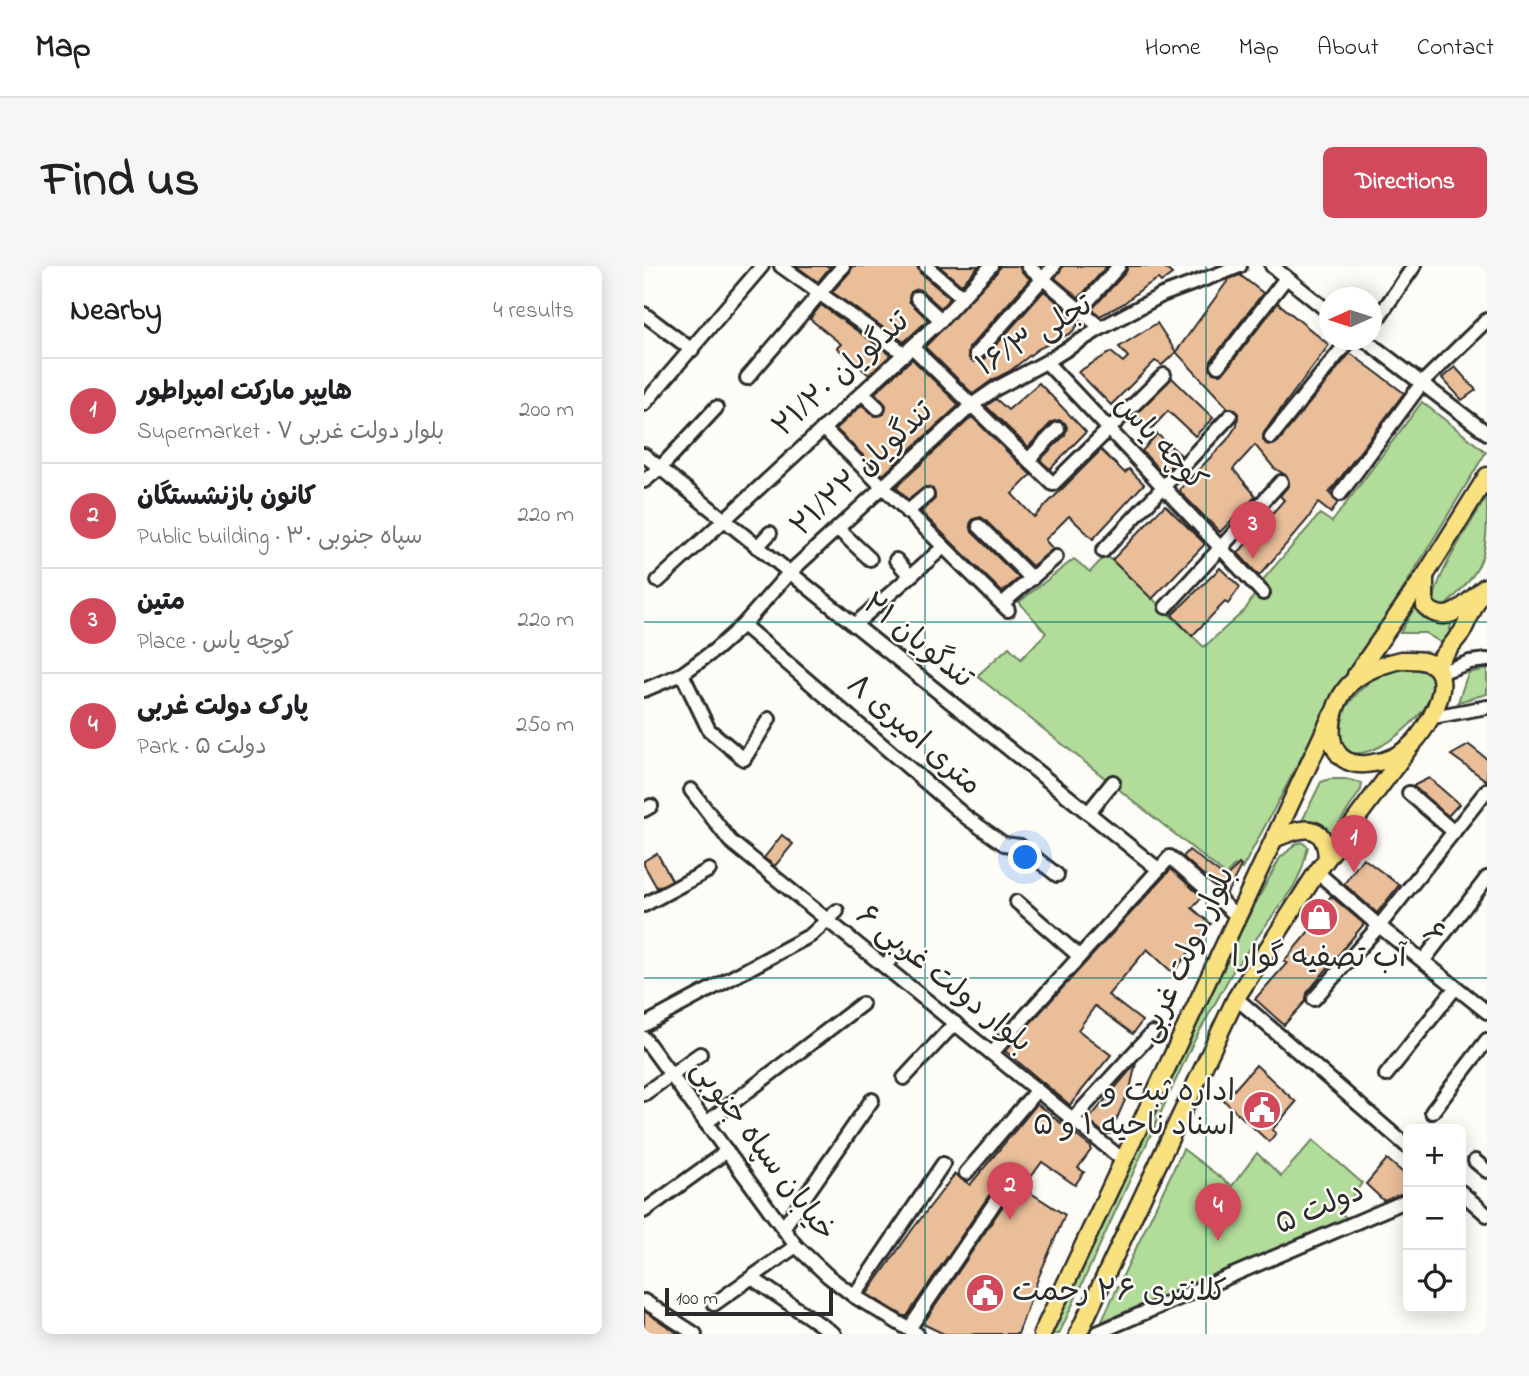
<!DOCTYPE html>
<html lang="en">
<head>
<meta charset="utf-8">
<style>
	body { margin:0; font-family:"Indie Flower","Playpen Sans Arabic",sans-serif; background:#f6f6f6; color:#202124 }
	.controls { position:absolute; right:21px; bottom:21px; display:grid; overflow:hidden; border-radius:10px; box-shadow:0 4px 18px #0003 }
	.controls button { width:63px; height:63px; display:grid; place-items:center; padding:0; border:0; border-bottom:2px solid #e0e0e0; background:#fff; color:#202124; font:35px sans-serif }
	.compass { position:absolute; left:675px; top:21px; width:63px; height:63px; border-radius:50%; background:#fff; box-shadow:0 4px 18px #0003; rotate:267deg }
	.scale { position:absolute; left:21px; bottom:18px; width:168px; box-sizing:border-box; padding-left:7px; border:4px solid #2b2b2b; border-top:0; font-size:19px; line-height:24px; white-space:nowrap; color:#2b2b2b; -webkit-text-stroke:5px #fdfcf7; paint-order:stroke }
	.you { position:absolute; left:382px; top:592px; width:24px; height:24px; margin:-18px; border:5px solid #fff; border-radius:50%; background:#1a73e8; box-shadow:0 0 0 10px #1a73e833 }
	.badge { display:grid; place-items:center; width:46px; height:46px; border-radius:50%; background:#d1495b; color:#fff; font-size:23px; font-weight:700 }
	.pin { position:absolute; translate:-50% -58px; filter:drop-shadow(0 2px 4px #0008) }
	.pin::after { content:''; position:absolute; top:37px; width:24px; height:21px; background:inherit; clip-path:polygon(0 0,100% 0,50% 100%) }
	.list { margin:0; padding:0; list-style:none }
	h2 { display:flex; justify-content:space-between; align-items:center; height:91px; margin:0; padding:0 28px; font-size:30px }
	h2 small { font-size:23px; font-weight:400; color:#757577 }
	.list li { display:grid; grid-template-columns:46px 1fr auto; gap:21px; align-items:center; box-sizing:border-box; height:105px; padding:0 28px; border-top:2px solid #e0e0e0 }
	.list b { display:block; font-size:26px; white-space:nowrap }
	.list p { margin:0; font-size:23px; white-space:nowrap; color:#757577 }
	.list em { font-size:23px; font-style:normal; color:#757577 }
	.icon { flex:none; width:38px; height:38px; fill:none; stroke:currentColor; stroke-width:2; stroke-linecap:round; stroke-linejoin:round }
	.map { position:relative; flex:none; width:843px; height:1068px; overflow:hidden; border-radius:10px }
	header { display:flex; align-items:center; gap:42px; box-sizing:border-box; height:98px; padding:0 35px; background:#fff; border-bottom:2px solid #e0e0e0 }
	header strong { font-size:33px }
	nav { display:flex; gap:38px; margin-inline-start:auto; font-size:24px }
	.intro { display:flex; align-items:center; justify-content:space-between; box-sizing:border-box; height:168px; padding:0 42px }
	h1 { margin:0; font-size:49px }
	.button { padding:18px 32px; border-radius:10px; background:#d1495b; color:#fff; font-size:24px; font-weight:700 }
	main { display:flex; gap:42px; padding:0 42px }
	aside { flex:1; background:#fff; border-radius:10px; box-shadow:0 4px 18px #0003 }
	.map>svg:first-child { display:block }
	.green { fill:#b1dc9a; stroke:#6e8462; stroke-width:2 }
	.building { fill:#e9be99; stroke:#2b2b2b; stroke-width:2 }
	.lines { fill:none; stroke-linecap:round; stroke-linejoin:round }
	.minor-casing { stroke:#2b2b2b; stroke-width:18 }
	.major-casing { stroke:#2b2b2b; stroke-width:21 }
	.minor { stroke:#fdfcf7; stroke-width:12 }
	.major { stroke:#fae180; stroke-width:16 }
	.grid { fill:none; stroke:#0f766e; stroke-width:2; stroke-opacity:0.55 }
	.labels { text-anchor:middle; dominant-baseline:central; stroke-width:5; stroke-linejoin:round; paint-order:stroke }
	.street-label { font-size:30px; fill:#2b2b2b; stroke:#fdfcf7 }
	.poi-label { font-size:30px; fill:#2b2b2b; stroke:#fdfcf7 }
</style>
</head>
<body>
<header>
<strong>Map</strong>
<nav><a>Home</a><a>Map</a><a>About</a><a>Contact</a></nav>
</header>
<div class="intro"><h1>Find us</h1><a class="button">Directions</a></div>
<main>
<aside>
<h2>Nearby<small>4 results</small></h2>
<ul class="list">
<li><span class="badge">1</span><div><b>هایپر مارکت امپراطور</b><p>Supermarket · بلوار دولت غربی ۷</p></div><em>200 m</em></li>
<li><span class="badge">2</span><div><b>کانون بازنشستگان</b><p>Public building · ۳۰ سپاه جنوبی</p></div><em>220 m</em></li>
<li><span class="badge">3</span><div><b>متین</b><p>Place · کوچه یاس</p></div><em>220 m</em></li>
<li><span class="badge">4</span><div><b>پارک دولت غربی</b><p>Park · ۵ دولت</p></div><em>250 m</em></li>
</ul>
</aside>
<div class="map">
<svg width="843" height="1068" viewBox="0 0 843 1068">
	<rect width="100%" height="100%" fill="#fdfcf7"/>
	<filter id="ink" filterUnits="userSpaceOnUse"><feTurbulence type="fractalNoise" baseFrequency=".0143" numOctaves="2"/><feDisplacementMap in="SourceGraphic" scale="14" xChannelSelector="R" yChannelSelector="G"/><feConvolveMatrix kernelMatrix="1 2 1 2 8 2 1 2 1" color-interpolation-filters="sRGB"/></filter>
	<g filter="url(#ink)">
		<!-- green -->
		<g class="green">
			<polygon points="778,136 842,186 660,487 598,603 591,599 582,609 333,410 365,381 377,393 402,367 375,336 430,293 446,306 462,289 560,381 601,344 623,309 676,248 688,256"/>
			<path d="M843 230C843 290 843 300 800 341H791C783 321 831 251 843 230Z"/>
			<path d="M770 342C782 357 793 357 810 349L801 379 781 367H756Z"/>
			<path d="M772 396C781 402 790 408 790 421 789 447 719 508 697 480 694 477 692 470 690 465 699 441 717 419 740 406 749 401 761 399 772 396Z"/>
			<polygon points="843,403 843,428 814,436 824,407"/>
			<polygon points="686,513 701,513 718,517 717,524 685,572 681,563 657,557 677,516"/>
			<polygon points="658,576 664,581 658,603 650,620 589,705 548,779 415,1068 403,1068 586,685 636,592 652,578"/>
			<polygon points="669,874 718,917 697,947 704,953 457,1056 539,883 588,920 613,887 637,910"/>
		</g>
		<!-- building -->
		<g class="building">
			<polygon points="152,0 187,0 174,16"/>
			<polygon points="208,0 273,0 276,7 306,32 297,42 278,25 274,23 267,26 265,35 284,54 260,76 188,26 206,6"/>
			<polygon points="295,0 335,0 317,19"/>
			<polygon points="356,0 375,0 378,6 386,13 325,82 324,90 327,95 334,96 339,94 400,25 426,47 424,50 434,59 427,67 394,83 366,105 348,114 329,128 281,81 353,6"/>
			<polygon points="419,0 463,0 435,32 411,12"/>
			<polygon points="484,0 519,0 528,8 517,16 514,13 500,21 479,38 456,50 448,43 482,6"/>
			<polygon points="596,9 619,27 567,95 566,103 569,107 577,108 581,105 634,37 685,79 620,166 619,173 622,178 629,179 634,176 706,87 760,127 685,227 694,236 687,247 674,237 663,254 615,310 594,287 640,234 636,230 645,219 643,210 630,202 611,179 589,203 612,230 576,266 537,227 536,223 583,174 593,159 594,148 591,143 584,142 532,86 585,13"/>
			<polygon points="177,39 247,89 225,109 193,82 197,78 166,53"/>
			<polygon points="513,57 532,86 518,99 511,95 467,139 434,106 467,86 479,96 484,91 475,81"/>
			<polygon points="268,93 315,139 239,209 192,163 218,139 231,150 240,148 242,139 231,127"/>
			<polygon points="811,101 832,124 818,134 798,112"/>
			<polygon points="528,112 569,152 551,170 524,145 507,163 491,149"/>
			<polygon points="395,117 442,166 406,203 396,194 421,169 423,161 421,157 415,154 408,156 384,181 342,140 352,133 364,144"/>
			<polygon points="328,151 387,209 368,228 390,251 457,184 481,207 485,203 500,218 449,273 425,250 401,274 409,283 388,300 341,254 337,251 329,253 326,258 328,266 375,312 358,326 277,246 291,233 289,223 281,221 264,234 252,221"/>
			<polygon points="513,168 537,189 519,208 498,185"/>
			<polygon points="521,239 561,278 508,333 468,294"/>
			<polygon points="576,302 596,321 584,338 581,336 548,370 528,349"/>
			<polygon points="825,479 843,493 843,515 807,489"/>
			<polygon points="785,512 815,538 804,550 769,520"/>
			<polygon points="138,569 149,578 131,600 120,592"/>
			<polygon points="545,584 582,612 595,598 597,600 582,629 539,591"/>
			<polygon points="13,587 28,614 13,622 0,599 0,595"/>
			<polygon points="719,592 755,619 733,647 700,618"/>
			<polygon points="527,603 558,631 548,642 567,658 529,707 503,683 464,729 498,755 489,768 451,740 434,764 467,789 426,839 361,785"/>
			<polygon points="687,630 720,658 663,727 662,735 640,759 611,733 643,697 640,695 670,659 667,656"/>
			<polygon points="492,797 486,823 466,868 461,868 445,855 445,853"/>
			<polygon points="612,799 652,836 628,864 632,867 625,876 577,832 587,821 590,824"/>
			<polygon points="393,838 447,881 447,884 434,902 440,906 431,919 398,896 379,922 421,949 395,1010 374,1068 300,1068 279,1058 360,938 361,930 354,924 346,928 263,1050 260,1050 223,1028 268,964 311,908 326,919"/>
			<polygon points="743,893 764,911 764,925 740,935 722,918"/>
			<polygon points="0,1045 35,1068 0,1068"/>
		</g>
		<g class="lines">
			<!-- minor casing -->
			<g class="minor-casing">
				<g id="minor">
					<polyline points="137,0 261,88"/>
					<polyline points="282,0 318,31"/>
					<polyline points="384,0 457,62"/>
					<polyline points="628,0 685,46"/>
					<polyline points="273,32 297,54"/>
					<polyline points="436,44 475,0"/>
					<polyline points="0,48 48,84"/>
					<polyline points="727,62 770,0"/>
					<polyline points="721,74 843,167"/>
					<polyline points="268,81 409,218 520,109"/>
					<polyline points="332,88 410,0"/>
					<polyline points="402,96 619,327"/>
					<polyline points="574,100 642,12"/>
					<polyline points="103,112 199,0"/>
					<polyline points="218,127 234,142"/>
					<polyline points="0,138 118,0"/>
					<polyline points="179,162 364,344"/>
					<polyline points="627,171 705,74"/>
					<polyline points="0,189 514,603"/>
					<polyline points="384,194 414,163"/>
					<polyline points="0,215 16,202 72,142"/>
					<polyline points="696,228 778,117 843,54"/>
					<polyline points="263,246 283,229"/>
					<polyline points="335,260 388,313"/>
					<polyline points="194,263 226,293"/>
					<polyline points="113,281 126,267"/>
					<polyline points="459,285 586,150"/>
					<polyline points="252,294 266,310"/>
					<polyline points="14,315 297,54 347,0"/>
					<polyline points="358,338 412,291"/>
					<polyline points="522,341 637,216"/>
					<polyline points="99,359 322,551 360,578 376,580 413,609"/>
					<polyline points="210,359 294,286"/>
					<polyline points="795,407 826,396 843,394"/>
					<polyline points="38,408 65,464 100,493 125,453"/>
					<polyline points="0,424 38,408 71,384 99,359 145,307 328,139 351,123 402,96 457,62 518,29 596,0"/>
					<polyline points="789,451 843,441"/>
					<polyline points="47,524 86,575 479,894"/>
					<polyline points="765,527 810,566"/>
					<polyline points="0,544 7,540"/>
					<polyline points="444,547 469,516"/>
					<polyline points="673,606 735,660 843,746"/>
					<polyline points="373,636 435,690"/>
					<polyline points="0,639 65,604"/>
					<polyline points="779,695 843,612"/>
					<polyline points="240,700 253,687"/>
					<polyline points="592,732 764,881"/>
					<polyline points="670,733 735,660 843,524"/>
					<polyline points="0,759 167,669 193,645"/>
					<polyline points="0,772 152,980 184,1010 210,1030 273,1068"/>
					<polyline points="348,787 526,591 593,650"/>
					<polyline points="742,809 812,721"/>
					<polyline points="260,812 311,757"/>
					<polyline points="0,828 56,788"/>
					<polyline points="788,846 843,774"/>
					<polyline points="429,853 508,767"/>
					<polyline points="62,857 218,738"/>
					<polyline points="831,895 843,905"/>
					<polyline points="322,907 393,824"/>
					<polyline points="817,926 843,949"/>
					<polyline points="0,945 83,885"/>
					<polyline points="139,962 228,834"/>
					<polyline points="108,1012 190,1068"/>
					<polyline points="210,1030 299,898"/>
					<polyline points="0,1035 51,1068"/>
					<polyline points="70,1038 152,980"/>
					<polyline points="265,1063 353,933"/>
					<polyline points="453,1067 764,934"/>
				</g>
			</g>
			<!-- major casing -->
			<g class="major-casing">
				<g id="major">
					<path d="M781 311V340C804 363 822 337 841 321L843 327"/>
					<path d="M757 394C768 394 779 393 789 399 812 416 782 465 767 479 756 489 743 495 729 497 677 507 680 447 705 419 718 405 740 398 757 394Z"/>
					<polyline points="791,400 818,366 836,329"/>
					<polyline points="712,409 782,308 843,210"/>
					<path d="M630 573C656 562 681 553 683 592"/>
					<polyline points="398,1068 688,449"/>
					<polyline points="434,1068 592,732 673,606 767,479"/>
				</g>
			</g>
			<!-- minor -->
			<use href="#minor" class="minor"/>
			<!-- major -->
			<use href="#major" class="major"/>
		</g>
	</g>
	<!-- grid -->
	<path class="grid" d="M281 0V1068M562 0V1068M0 356H843M0 712H843"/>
	<!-- icons -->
	<defs>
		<g id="shop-disc" transform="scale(2.0125)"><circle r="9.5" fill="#d1495b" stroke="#fdfcf7"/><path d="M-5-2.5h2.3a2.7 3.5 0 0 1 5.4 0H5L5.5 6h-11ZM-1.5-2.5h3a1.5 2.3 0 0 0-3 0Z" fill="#fff"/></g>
		<g id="civic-disc" transform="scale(2.0125)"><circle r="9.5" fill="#d1495b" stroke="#fdfcf7"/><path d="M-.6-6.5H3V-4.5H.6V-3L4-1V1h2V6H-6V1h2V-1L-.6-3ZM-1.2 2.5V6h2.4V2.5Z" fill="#fff"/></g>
	</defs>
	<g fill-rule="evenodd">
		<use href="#shop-disc" x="675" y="651"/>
		<use href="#civic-disc" x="618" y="844"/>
		<use href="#civic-disc" x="341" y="1027"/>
	</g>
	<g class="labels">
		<!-- street labels -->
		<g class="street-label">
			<text transform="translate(391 71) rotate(-31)">۱۶/۳ تجلی</text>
			<text transform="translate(198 109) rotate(-42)">۲۱/۲۰ تندگویان</text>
			<text transform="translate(515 178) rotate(47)">کوچه یاس</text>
			<text transform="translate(219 204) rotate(-43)">۲۱/۲۲ تندگویان</text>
			<text transform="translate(273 376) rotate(39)">۲۱ تندگویان</text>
			<text transform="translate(269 470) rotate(41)">۸ متری امیری</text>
			<text transform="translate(789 669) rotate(39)">۶</text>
			<text transform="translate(544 689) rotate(-65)">بلوار دولت غربی</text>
			<text transform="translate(299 714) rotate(39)">بلوار دولت غربی ۶</text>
			<text transform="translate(118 885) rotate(53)">خیابان سپاه جنوبی</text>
			<text transform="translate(676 943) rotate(-23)">۵ دولت</text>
		</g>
		<!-- poi labels -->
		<g class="poi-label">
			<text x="675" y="693">آب تصفیه گوارا</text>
			<text x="591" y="827" text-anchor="end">اداره ثبت و<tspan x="591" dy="34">اسناد ناحیه ۱ و ۵</tspan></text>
			<text x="368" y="1027" text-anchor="start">کلانتری ۲۶ رحمت</text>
		</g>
	</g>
</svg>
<div class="controls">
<button>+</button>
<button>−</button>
<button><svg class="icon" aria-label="locate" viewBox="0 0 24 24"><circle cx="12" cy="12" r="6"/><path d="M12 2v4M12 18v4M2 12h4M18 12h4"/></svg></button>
</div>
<svg class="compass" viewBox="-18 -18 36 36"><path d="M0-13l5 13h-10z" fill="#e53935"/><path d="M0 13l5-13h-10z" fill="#757577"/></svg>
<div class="scale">100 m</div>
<div class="you"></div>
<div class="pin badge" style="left:710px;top:607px">1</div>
<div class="pin badge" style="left:366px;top:954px">2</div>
<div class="pin badge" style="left:609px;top:293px">3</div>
<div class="pin badge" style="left:574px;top:975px">4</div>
</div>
</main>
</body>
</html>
